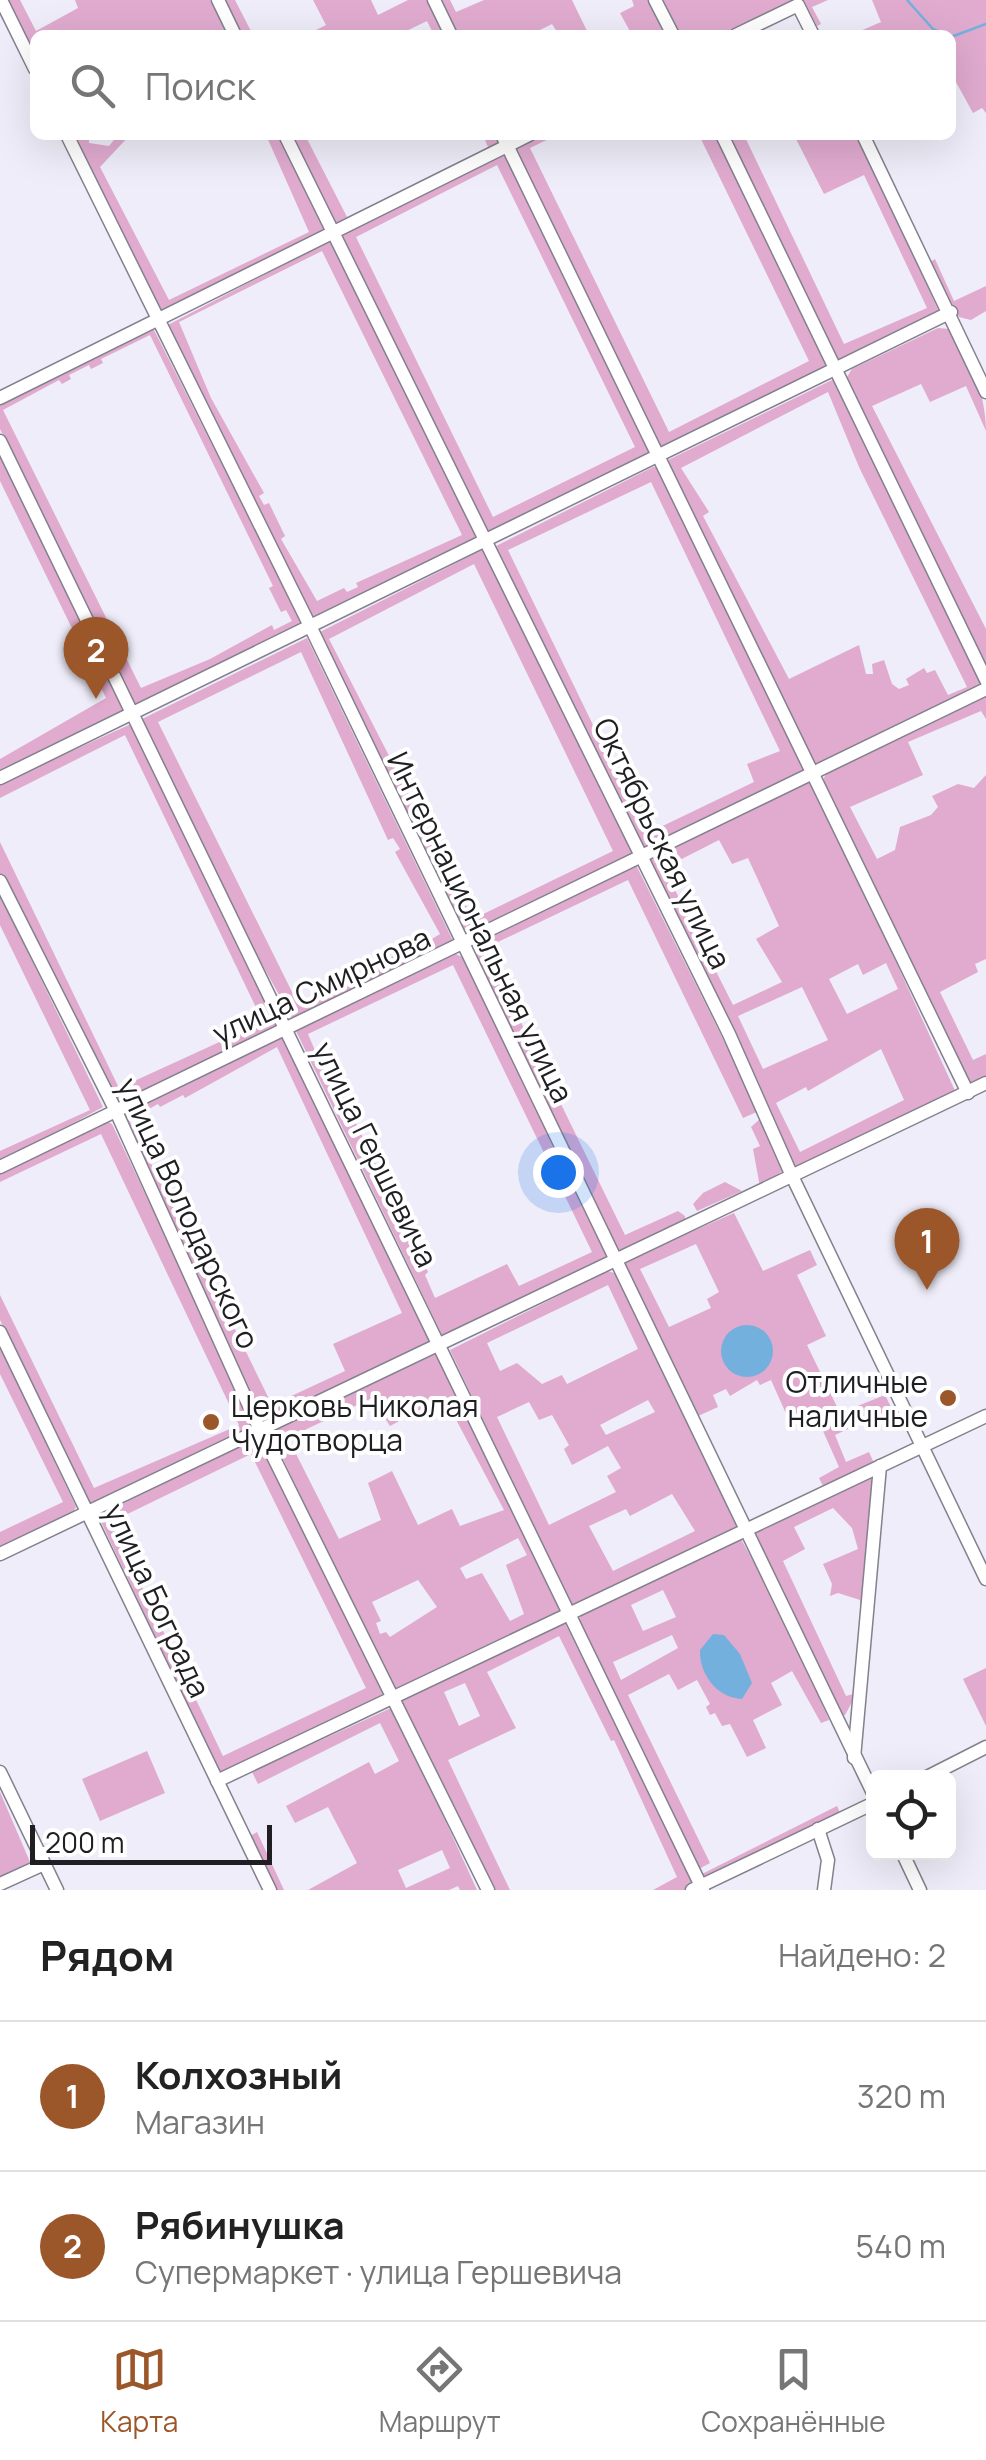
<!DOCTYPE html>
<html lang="ru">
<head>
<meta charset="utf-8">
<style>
	body { margin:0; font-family:Manrope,sans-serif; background:#f6f6f6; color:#222 }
	.controls { position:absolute; right:30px; bottom:30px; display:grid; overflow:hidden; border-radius:15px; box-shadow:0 10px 40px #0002 }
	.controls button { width:90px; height:90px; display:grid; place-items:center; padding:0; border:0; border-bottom:2px solid #e0e0e0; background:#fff; color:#222; font:50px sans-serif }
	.scale { position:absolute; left:30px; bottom:25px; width:242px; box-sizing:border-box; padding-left:10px; border:5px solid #1f1e22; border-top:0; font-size:28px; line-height:35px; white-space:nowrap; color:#1f1e22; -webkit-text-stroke:8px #fff; paint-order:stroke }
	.you { position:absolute; left:558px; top:1172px; width:35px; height:35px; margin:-25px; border:8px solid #fff; border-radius:50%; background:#1a73e8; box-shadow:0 0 0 15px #1a73e833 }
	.badge { display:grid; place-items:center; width:65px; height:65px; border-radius:50%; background:#9b572a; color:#fff; font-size:32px; font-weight:700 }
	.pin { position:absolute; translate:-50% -82px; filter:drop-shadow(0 2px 5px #0008) }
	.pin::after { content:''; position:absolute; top:52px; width:35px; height:30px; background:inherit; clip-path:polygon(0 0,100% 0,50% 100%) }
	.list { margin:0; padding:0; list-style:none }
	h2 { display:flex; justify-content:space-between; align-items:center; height:130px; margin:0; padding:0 40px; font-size:42px }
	h2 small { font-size:32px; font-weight:400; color:#767676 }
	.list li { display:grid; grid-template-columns:65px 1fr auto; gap:30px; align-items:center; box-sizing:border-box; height:150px; padding:0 40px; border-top:2px solid #e0e0e0 }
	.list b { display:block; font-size:38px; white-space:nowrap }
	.list p { margin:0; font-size:32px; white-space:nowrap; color:#767676 }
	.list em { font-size:32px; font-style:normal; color:#767676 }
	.icon { flex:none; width:55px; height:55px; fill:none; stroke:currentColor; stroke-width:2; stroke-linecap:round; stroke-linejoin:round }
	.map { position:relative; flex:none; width:986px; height:1890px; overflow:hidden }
	.search { position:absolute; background:#fff; box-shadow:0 10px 40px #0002; left:30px; right:30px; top:30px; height:110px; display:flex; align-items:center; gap:25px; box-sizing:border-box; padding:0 35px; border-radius:15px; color:#767676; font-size:38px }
	.sheet { height:430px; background:#fff }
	nav { display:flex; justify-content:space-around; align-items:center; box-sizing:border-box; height:140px; border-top:2px solid #e0e0e0; background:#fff; font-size:28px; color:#767676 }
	nav a { display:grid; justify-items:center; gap:5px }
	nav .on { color:#9b572a }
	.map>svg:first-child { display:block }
	.green { fill:#e0abcf; fill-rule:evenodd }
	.water { fill:#74b0de }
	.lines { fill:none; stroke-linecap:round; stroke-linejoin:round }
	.stream { stroke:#74b0de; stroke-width:2.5 }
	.minor-casing { stroke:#82818c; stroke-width:15 }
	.minor { stroke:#fff; stroke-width:12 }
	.poi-dot { fill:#9b572a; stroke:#fff; stroke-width:4 }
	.labels { text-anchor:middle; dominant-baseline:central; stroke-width:8; stroke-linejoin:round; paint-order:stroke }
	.street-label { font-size:30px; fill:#1f1e22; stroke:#fff }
	.poi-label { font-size:30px; fill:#1f1e22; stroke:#fff; text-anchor:end }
</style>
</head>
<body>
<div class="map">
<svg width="986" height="1890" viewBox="0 0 986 1890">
	<rect width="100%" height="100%" fill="#eeedf9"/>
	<!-- green -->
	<g class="green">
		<polygon points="1,0 20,0 36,31 78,8 75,0 210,0 228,35 35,35 35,67"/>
		<polygon points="223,0 235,0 253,35 241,35"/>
		<polygon points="313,0 371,0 378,15 408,0 433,0 449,35 434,35 427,21 398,35 306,35 326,25"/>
		<polygon points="437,0 450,0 456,12 484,0 572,0 588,33 559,35 552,24 530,35 456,35"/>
		<polygon points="632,0 648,0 666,35 632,35 620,13 634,6"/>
		<polygon points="663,0 828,0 812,7 821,24 817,26 804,1 729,35 680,35"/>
		<polygon points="872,0 986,0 986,113 982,108 973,113 951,73 951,35 851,35 881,22"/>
		<polygon points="71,135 89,135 89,143 109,146 118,135 130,135 100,167 169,300 309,232 266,135 278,135 327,232 160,310"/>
		<polygon points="291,135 305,135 347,217 488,147 483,135 498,135 502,145 338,227"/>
		<polygon points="539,135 557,135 530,148 669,432 809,361 699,135 715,135 827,367 663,451 512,149"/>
		<polygon points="725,135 744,135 844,344 927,308 864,175 824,194 794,135 858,135 940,314 838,362"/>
		<path d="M505 153 653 455 489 536 340 235ZM497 165 635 447 493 517 356 237Z"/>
		<path d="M331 240 478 540 312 623 166 326ZM322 251 462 535 356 583 358 587 347 592 344 588 317 601 281 539 285 536 269 503 264 505 259 496 264 493 211 398 179 322Z"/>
		<polygon points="935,259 954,301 986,286 986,311 971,320 959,317 930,262"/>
		<path d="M152 326 304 627 136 708 0 429V402ZM150 335 273 586 269 588 281 612 286 610 292 621 274 630 272 625 210 659 141 688 3 410 59 380 62 384 71 379 69 375 89 365 91 369 103 363 101 359Z"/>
		<path d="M938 328 949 329C972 353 986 399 986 431L966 386 930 402 921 384 872 406 986 629V669L847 377 852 369Z"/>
		<path d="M834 379 984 687 824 768 813 764 668 460ZM828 392 859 467 967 687 948 695 935 670 927 673 924 668 906 679 909 685 899 689 892 684 884 660 872 664 873 674H866L859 645 789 679 703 516 709 512 681 468Z"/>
		<polygon points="0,454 128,713 0,775 0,759 106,698 0,481"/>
		<path d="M653 467H658L809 773 643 852 494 547ZM651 482 780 751 747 764 754 782 646 834 508 550Z"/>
		<path d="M484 549 633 854 465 941 318 633ZM474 564 613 851 473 919 329 639Z"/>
		<path d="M307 638 454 943 292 1018 249 941 142 719ZM301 652 388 840 393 838 400 849 395 852 440 934 427 942 428 946 416 952 411 946 385 961 387 966 378 970 376 966 349 984 346 980 298 1004 158 722Z"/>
		<polygon points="986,693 986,719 981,711 908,742 923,775 850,807 877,859 895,850 900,827 931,815 938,807 932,796 958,784 974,788 986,775 986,959 975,964 978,972 940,992 973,1060 986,1054 986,1081 968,1090 823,780 827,772"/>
		<polygon points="133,723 280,1026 118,1107 0,876 0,842 119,1088 263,1022 125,735 0,798 0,784"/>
		<path d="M812 779 957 1095 795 1168 645 857ZM719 840 732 864 748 858 779 926 756 939 782 982 733 1005 664 868ZM886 963 898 989 847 1014 829 979 858 964 863 975ZM802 987 828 1040 763 1069 738 1016ZM881 1049 904 1100 800 1152 776 1103 806 1087 808 1091Z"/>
		<polygon points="636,865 759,1111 743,1118 628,880 481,950 493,965 625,1235 678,1211 685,1216 685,1222 617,1254 471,947"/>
		<polygon points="0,895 103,1107 0,1163 0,1151 90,1110 0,925"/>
		<path d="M456 954 462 957 609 1258 443 1337 296 1031ZM453 965 592 1252 519 1286 507 1264 435 1298 425 1275 428 1272 325 1059 319 1060 308 1034Z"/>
		<path d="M286 1035 433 1341 263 1424 116 1115ZM277 1047 402 1313 333 1344 345 1371 272 1405 229 1317 226 1318 221 1310 225 1308 195 1249 190 1252 187 1247 192 1244 129 1120 158 1104 160 1107 183 1095 185 1098Z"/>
		<polygon points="761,1118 784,1170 760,1187 753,1149 760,1146 751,1127"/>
		<polygon points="106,1121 112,1124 256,1427 93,1504 87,1500 0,1320 0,1295 94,1488 239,1425 101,1134 0,1182 0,1173"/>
		<polygon points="725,1182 742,1191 697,1211 693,1204 703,1193"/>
		<path d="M734 1213 763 1271 810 1250 817 1265 797 1275 826 1336 807 1345 840 1413 885 1395 892 1409 835 1435 846 1462 869 1452 874 1463 824 1488 819 1478 839 1467 815 1413 798 1420 796 1414 788 1418 771 1380 760 1385 757 1380 730 1396 726 1389 713 1395 718 1407 696 1417 622 1262ZM696 1244 719 1292 707 1299 711 1308 669 1327 640 1269Z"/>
		<path d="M608 1271 617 1274 738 1528 572 1608 450 1350ZM608 1285 638 1349 567 1384 562 1375 542 1384 517 1363 500 1371 487 1343ZM648 1400 655 1412 606 1435 600 1425ZM529 1402 539 1420 552 1415 569 1445 564 1449 572 1465 608 1446 621 1468 607 1476 616 1492 549 1525 497 1417ZM672 1494 695 1531 613 1571 589 1526 626 1509 630 1516Z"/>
		<polygon points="0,1347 76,1507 71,1515 0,1548 0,1532 63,1502 0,1374"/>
		<path d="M438 1353 563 1607 560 1613 393 1690 272 1436 275 1430ZM444 1397 504 1510 460 1526 452 1509 418 1525 392 1471 368 1483 381 1520 339 1539 288 1438 372 1398 390 1426ZM518 1538 527 1555 506 1565 524 1614 510 1621 482 1573 466 1579 460 1568ZM418 1580 437 1607 390 1637 386 1632 380 1634 376 1623 381 1621 372 1602Z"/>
		<path d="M251 1441 261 1443 385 1695 224 1772 219 1771 101 1522 110 1510ZM251 1454 366 1688 223 1756 111 1522Z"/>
		<polygon points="874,1477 865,1613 860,1613 860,1600 838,1593 830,1596 832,1584 823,1564 858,1549 852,1528 833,1508 794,1527 805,1549 783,1561 846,1696 857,1693 845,1715 837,1716 754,1534"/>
		<path d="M741 1539 790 1629 829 1720 821 1723 792 1671 771 1683 782 1705 753 1720 766 1748 747 1757 730 1724 722 1726 715 1713 710 1715 706 1707 710 1704 697 1680 678 1690 669 1674 628 1695 710 1863 697 1870 578 1620 582 1615ZM663 1590 676 1617 643 1631 631 1605ZM672 1635 678 1648 621 1680 613 1662Z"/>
		<path d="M565 1623 694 1882 685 1890H653L677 1877 614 1740 611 1741 559 1636 487 1672 516 1728 448 1760 510 1890H487L401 1700ZM465 1683 480 1716 459 1726 444 1692Z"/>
		<polygon points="986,1668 986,1726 963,1679"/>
		<path d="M391 1708 396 1713 477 1890H460L458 1886 449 1890H308L357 1863 328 1807 295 1823 286 1806 369 1762 375 1774 399 1761 380 1723 258 1784 252 1772ZM442 1850 450 1868 406 1888 398 1870Z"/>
		<polygon points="147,1751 165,1793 100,1821 82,1779"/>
		<polygon points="0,1792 30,1862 0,1880"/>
		<polygon points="837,1806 841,1815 703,1878 700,1875"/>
		<polygon points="257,1832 284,1890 272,1890 247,1838"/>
	</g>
	<!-- water -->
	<g class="water">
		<circle cx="747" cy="1351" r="26"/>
		<path d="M713 1634 724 1635 740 1654 752 1683 742 1699C717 1698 699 1674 700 1650Z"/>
	</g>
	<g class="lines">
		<!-- stream -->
		<g class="stream">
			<polyline points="907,0 933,29 947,35"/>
			<polyline points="951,37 986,24"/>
		</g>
		<!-- minor casing -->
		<g class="minor-casing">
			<g id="minor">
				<polyline points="1,0 35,69"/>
				<polyline points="218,0 235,35"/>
				<polyline points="434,0 451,35"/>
				<polyline points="655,0 673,35"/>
				<polyline points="736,35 798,5 813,35"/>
				<polyline points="67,135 311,628 874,1795"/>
				<polyline points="285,135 729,1034 792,1176 986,1579"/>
				<polyline points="502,135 968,1093"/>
				<polyline points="722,135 986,680"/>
				<polyline points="863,135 986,392"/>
				<polyline points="0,398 529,135"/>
				<polyline points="0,441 703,1890"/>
				<polyline points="0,778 951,312"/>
				<polyline points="0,881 115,1109 260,1430 488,1890"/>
				<polyline points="0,1167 986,689"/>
				<polyline points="0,1332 270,1890"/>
				<polyline points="0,1554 986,1083"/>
				<polyline points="854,1758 880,1466"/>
				<polyline points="0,1772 57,1890"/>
				<polyline points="925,1778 986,1747"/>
				<polyline points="217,1781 986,1416"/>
				<polyline points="818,1829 828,1860 824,1890"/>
				<polyline points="902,1852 920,1890"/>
				<polyline points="0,1884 44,1864"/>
				<polyline points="692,1890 874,1803"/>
			</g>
		</g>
		<!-- minor -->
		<use href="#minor" class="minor"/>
	</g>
	<!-- markers -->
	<g class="poi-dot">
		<circle cx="948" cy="1398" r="10"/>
		<circle cx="211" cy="1422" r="10"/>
	</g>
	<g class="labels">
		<!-- street labels -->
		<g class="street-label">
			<text transform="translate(663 843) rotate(64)">Октябрьская улица</text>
			<text transform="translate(481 927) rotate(64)">Интернациональная улица</text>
			<text transform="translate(321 985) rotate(-25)">улица Смирнова</text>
			<text transform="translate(376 1154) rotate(64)">улица Гершевича</text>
			<text transform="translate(189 1213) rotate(65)">улица Володарского</text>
			<text transform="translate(158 1600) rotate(65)">улица Бограда</text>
		</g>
		<!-- poi labels -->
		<g class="poi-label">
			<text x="928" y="1381">Отличные<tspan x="928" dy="34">наличные</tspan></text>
			<text x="231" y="1405" text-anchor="start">Церковь Николая<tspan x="231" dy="34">Чудотворца</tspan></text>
		</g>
	</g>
</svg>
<div class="controls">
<button><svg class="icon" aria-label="locate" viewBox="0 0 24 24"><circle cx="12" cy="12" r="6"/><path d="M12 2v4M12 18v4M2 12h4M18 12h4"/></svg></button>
</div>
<div class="scale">200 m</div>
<div class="you"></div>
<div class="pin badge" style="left:927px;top:1290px">1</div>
<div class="pin badge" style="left:96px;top:699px">2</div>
<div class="search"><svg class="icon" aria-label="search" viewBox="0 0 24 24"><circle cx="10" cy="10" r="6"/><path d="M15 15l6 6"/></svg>Поиск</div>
</div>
<section class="sheet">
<h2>Рядом<small>Найдено: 2</small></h2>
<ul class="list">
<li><span class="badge">1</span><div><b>Колхозный</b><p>Магазин</p></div><em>320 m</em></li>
<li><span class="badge">2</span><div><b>Рябинушка</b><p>Супермаркет · улица Гершевича</p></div><em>540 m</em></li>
</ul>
</section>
<nav>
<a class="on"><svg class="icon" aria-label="map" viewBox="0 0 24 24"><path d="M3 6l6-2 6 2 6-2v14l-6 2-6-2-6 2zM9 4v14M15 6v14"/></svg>Карта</a>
<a><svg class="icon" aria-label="directions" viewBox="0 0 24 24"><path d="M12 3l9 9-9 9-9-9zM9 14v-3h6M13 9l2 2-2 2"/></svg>Маршрут</a>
<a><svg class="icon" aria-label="saved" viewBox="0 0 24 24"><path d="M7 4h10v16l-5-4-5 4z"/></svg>Сохранённые</a>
</nav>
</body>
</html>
